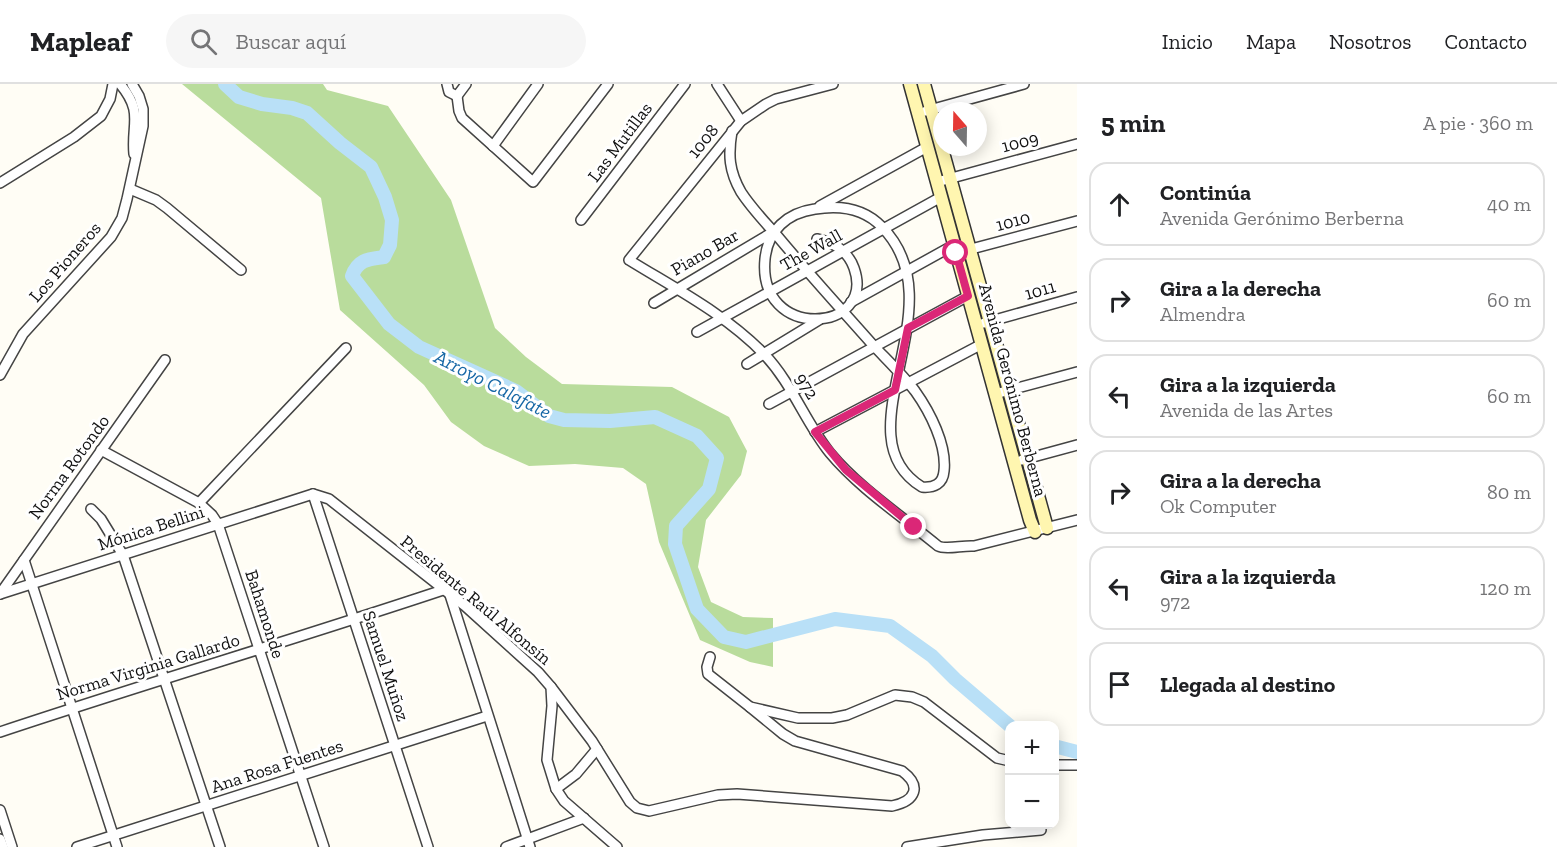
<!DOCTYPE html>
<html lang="es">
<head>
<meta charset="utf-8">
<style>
	body { margin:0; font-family:"Zilla Slab",serif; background:#f6f6f6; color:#202124 }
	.controls { position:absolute; right:18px; bottom:18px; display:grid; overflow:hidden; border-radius:12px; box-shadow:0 3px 15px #0003 }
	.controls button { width:54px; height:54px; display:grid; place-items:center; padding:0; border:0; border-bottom:2px solid #e0e0e0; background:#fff; color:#202124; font:30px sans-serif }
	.compass { position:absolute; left:933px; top:18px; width:54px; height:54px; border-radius:50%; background:#fff; box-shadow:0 3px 15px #0003; rotate:340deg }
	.stop { position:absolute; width:18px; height:18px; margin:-14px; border:4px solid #db2777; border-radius:50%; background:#fff }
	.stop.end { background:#db2777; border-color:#fff; box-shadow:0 2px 6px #0008 }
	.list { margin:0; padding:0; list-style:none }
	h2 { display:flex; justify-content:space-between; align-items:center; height:78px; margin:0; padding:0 24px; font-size:26px }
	h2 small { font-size:20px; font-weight:400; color:#757577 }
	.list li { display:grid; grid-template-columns:39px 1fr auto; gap:18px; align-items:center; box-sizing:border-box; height:84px; margin:0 12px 12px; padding:0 12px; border:2px solid #e0e0e0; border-radius:18px }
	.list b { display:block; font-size:22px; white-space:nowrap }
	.list p { margin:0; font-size:20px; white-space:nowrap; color:#757577 }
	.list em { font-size:20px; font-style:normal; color:#757577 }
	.icon { flex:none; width:33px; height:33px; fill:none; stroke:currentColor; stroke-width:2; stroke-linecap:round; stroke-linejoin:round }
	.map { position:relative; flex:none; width:1077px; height:763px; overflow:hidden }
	header { display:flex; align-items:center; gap:36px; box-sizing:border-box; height:84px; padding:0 30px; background:#fff; border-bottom:2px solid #e0e0e0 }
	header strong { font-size:28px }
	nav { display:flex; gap:33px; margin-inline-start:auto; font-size:21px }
	.search { width:420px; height:54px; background:#f6f6f6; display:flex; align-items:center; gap:15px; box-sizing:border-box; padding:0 21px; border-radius:33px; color:#757577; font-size:22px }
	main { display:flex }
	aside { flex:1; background:#fff }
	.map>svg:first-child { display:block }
	.forest { fill:#b9dc9c }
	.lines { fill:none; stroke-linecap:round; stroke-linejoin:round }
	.river { stroke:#b9e0f7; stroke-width:14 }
	.street-casing { stroke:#444; stroke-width:12 }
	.secondary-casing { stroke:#333; stroke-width:15 }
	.street { stroke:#fff; stroke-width:9 }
	.secondary { stroke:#fff6b0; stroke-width:12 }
	.route { stroke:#db2777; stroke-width:8 }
	.labels { text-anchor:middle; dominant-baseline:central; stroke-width:6; stroke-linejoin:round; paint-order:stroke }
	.street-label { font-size:18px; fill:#111; stroke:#fff }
	.water-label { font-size:20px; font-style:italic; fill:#1768a6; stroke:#fff }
</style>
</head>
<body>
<header>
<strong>Mapleaf</strong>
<div class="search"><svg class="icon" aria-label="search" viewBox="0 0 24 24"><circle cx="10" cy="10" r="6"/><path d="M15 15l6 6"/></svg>Buscar aquí</div>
<nav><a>Inicio</a><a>Mapa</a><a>Nosotros</a><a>Contacto</a></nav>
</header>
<main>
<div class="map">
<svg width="1077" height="763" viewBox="0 0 1077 763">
	<rect width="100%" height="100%" fill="#fffdf5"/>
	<!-- forest -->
	<polygon class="forest" points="182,0 323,0 327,6 388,22 451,116 495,244 526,273 562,300 672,303 729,333 747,367 741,391 706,436 698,483 711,518 743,533 773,534 773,583 750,578 700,556 659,458 646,400 623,384 575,380 529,382 484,362 451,338 424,301 340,226 321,114"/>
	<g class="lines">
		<!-- river -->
		<g class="river">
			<path d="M225 0 239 13 262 20 292 24 307 29 340 59 371 83 385 113 392 136 390 161 384 173C369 175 358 175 352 192L389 240 419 263 516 307 549 332 564 336 610 337 655 333 697 352 717 374 709 405 676 442 675 460 697 525 724 553 746 558 835 535 890 542 932 572 955 595 1010 642"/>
			<polyline points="1054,662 1077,668"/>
		</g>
		<!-- street casing -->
		<g class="street-casing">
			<g id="street">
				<path d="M120 0C144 29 131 39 134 70"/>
				<polyline points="447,0 449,8 457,12"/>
				<polyline points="717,0 741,37"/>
				<path d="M833 0 776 15 766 20 741 37 629 176C676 205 725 230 764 270 792 299 805 338 830 369 859 404 903 433 938 462 946 466 963 461 974 462L1077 436"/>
				<polyline points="457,12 459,27 462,34 533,98 608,0"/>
				<polyline points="457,12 466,0"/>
				<polyline points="926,27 1024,0"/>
				<path d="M732 47C728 71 729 87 741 108 752 125 766 139 779 154 809 190 841 225 872 260 886 275 902 290 915 307 930 328 947 361 944 387 943 400 934 404 922 403 837 351 960 222 882 143 864 124 839 121 815 125 787 129 768 146 765 175 757 258 877 249 854 184 848 167 833 158 817 155"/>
				<polyline points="493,62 538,0"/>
				<polyline points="937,98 1077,60"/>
				<polyline points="0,99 74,53 101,32 110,15 113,0"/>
				<polyline points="130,105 156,116 167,124 241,186"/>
				<polyline points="820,122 927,63"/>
				<polyline points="581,136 685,0"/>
				<polyline points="956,169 1077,137"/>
				<polyline points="851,218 954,161"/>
				<polyline points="654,219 773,148"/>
				<polyline points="984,239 1077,213"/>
				<polyline points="697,248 941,113"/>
				<polyline points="747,280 819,236"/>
				<polyline points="0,291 23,250 111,153 122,134 127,115 143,42 143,25 139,12 132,0"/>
				<polyline points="995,310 1077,288"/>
				<polyline points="769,320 968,212"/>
				<polyline points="815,348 982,260"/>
				<polyline points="101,366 199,419 212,431 218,440 324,763"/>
				<polyline points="1022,376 1077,361"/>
				<polyline points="313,410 428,763"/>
				<polyline points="199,419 346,264"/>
				<polyline points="91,425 101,435 123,471 220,763"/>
				<polyline points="24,476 117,763"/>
				<polyline points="0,510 313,410 329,415 465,522 538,588 551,603 552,622 547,676 556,705 564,717 617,763"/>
				<polyline points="0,510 165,276"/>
				<polyline points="450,511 530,763"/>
				<polyline points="710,573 707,583 708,590 750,623 798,634 832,634 847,631 895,611 912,613 924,618 997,674 1010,677"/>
				<path d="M551 603 592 657 630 718 637 724 649 727 718 711 737 710 892 722C916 717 922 702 902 687L795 657 783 650 750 623"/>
				<path d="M0 648C147 599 296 555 443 506"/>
				<polyline points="1054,681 1077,681"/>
				<polyline points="556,705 576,690 597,665"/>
				<polyline points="0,726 12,763"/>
				<polyline points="0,755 3,763"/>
				<polyline points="77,763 487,632"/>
				<polyline points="506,763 584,734"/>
				<polyline points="907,763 983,751 1041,746"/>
			</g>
		</g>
		<!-- secondary casing -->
		<g class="secondary-casing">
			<g id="secondary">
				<polyline points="910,0 1030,436 1035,448"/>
				<polyline points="924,0 1047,444"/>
			</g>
		</g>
		<!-- street -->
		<use href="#street" class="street"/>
		<!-- secondary -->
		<use href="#secondary" class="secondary"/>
	</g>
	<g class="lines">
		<!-- route -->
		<polyline class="route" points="914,443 846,386 815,348 895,306 908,244 968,212 956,169"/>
	</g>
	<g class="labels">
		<!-- street labels -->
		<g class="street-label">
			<text transform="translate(703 57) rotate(-51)">1008</text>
			<text transform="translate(620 58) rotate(-53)">Las Mutillas</text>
			<text transform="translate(1020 58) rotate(-15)">1009</text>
			<text transform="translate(1013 137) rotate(-15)">1010</text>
			<text transform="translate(811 166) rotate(-29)">The Wall</text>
			<text transform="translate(705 168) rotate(-30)">Piano Bar</text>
			<text transform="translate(65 178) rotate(-49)">Los Pioneros</text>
			<text transform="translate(1040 206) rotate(-16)">1011</text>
			<text transform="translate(807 302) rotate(59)">972</text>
			<text transform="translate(1013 306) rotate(75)">Avenida Gerónimo Berberna</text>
			<text transform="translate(69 383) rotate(-54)">Norma Rotondo</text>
			<text transform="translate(151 444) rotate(-18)">Mónica Bellini</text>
			<text transform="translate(476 516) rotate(40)">Presidente Raúl Alfonsín</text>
			<text transform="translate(265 530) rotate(72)">Bahamonde</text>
			<text transform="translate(386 582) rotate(72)">Samuel Muñoz</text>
			<text transform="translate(148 583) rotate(-17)">Norma Virginia Gallardo</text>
			<text transform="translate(277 682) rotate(-18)">Ana Rosa Fuentes</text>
		</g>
		<!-- water labels -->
		<g class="water-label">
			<text transform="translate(493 300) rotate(27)">Arroyo Calafate</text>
		</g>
	</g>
</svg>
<div class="controls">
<button>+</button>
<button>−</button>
</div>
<svg class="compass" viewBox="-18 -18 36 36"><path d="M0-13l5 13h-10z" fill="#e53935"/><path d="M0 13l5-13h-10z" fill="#757577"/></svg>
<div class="stop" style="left:956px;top:169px"></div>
<div class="stop end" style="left:914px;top:443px"></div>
</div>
<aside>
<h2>5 min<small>A pie · 360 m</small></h2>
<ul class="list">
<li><svg class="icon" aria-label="ahead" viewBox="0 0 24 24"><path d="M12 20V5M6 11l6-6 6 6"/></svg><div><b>Continúa</b><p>Avenida Gerónimo Berberna</p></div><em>40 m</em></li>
<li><svg class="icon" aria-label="right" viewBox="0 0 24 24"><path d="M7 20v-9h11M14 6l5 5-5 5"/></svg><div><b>Gira a la derecha</b><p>Almendra</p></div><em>60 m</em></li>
<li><svg class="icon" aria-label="left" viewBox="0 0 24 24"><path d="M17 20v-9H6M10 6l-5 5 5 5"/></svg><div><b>Gira a la izquierda</b><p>Avenida de las Artes</p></div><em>60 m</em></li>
<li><svg class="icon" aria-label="right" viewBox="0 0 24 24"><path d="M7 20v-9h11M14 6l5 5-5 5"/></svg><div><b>Gira a la derecha</b><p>Ok Computer</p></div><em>80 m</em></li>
<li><svg class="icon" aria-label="left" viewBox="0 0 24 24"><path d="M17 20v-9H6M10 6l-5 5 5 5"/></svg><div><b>Gira a la izquierda</b><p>972</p></div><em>120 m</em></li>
<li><svg class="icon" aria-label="arrive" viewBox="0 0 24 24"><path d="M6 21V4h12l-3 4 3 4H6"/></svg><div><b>Llegada al destino</b></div></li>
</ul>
</aside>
</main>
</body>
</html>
